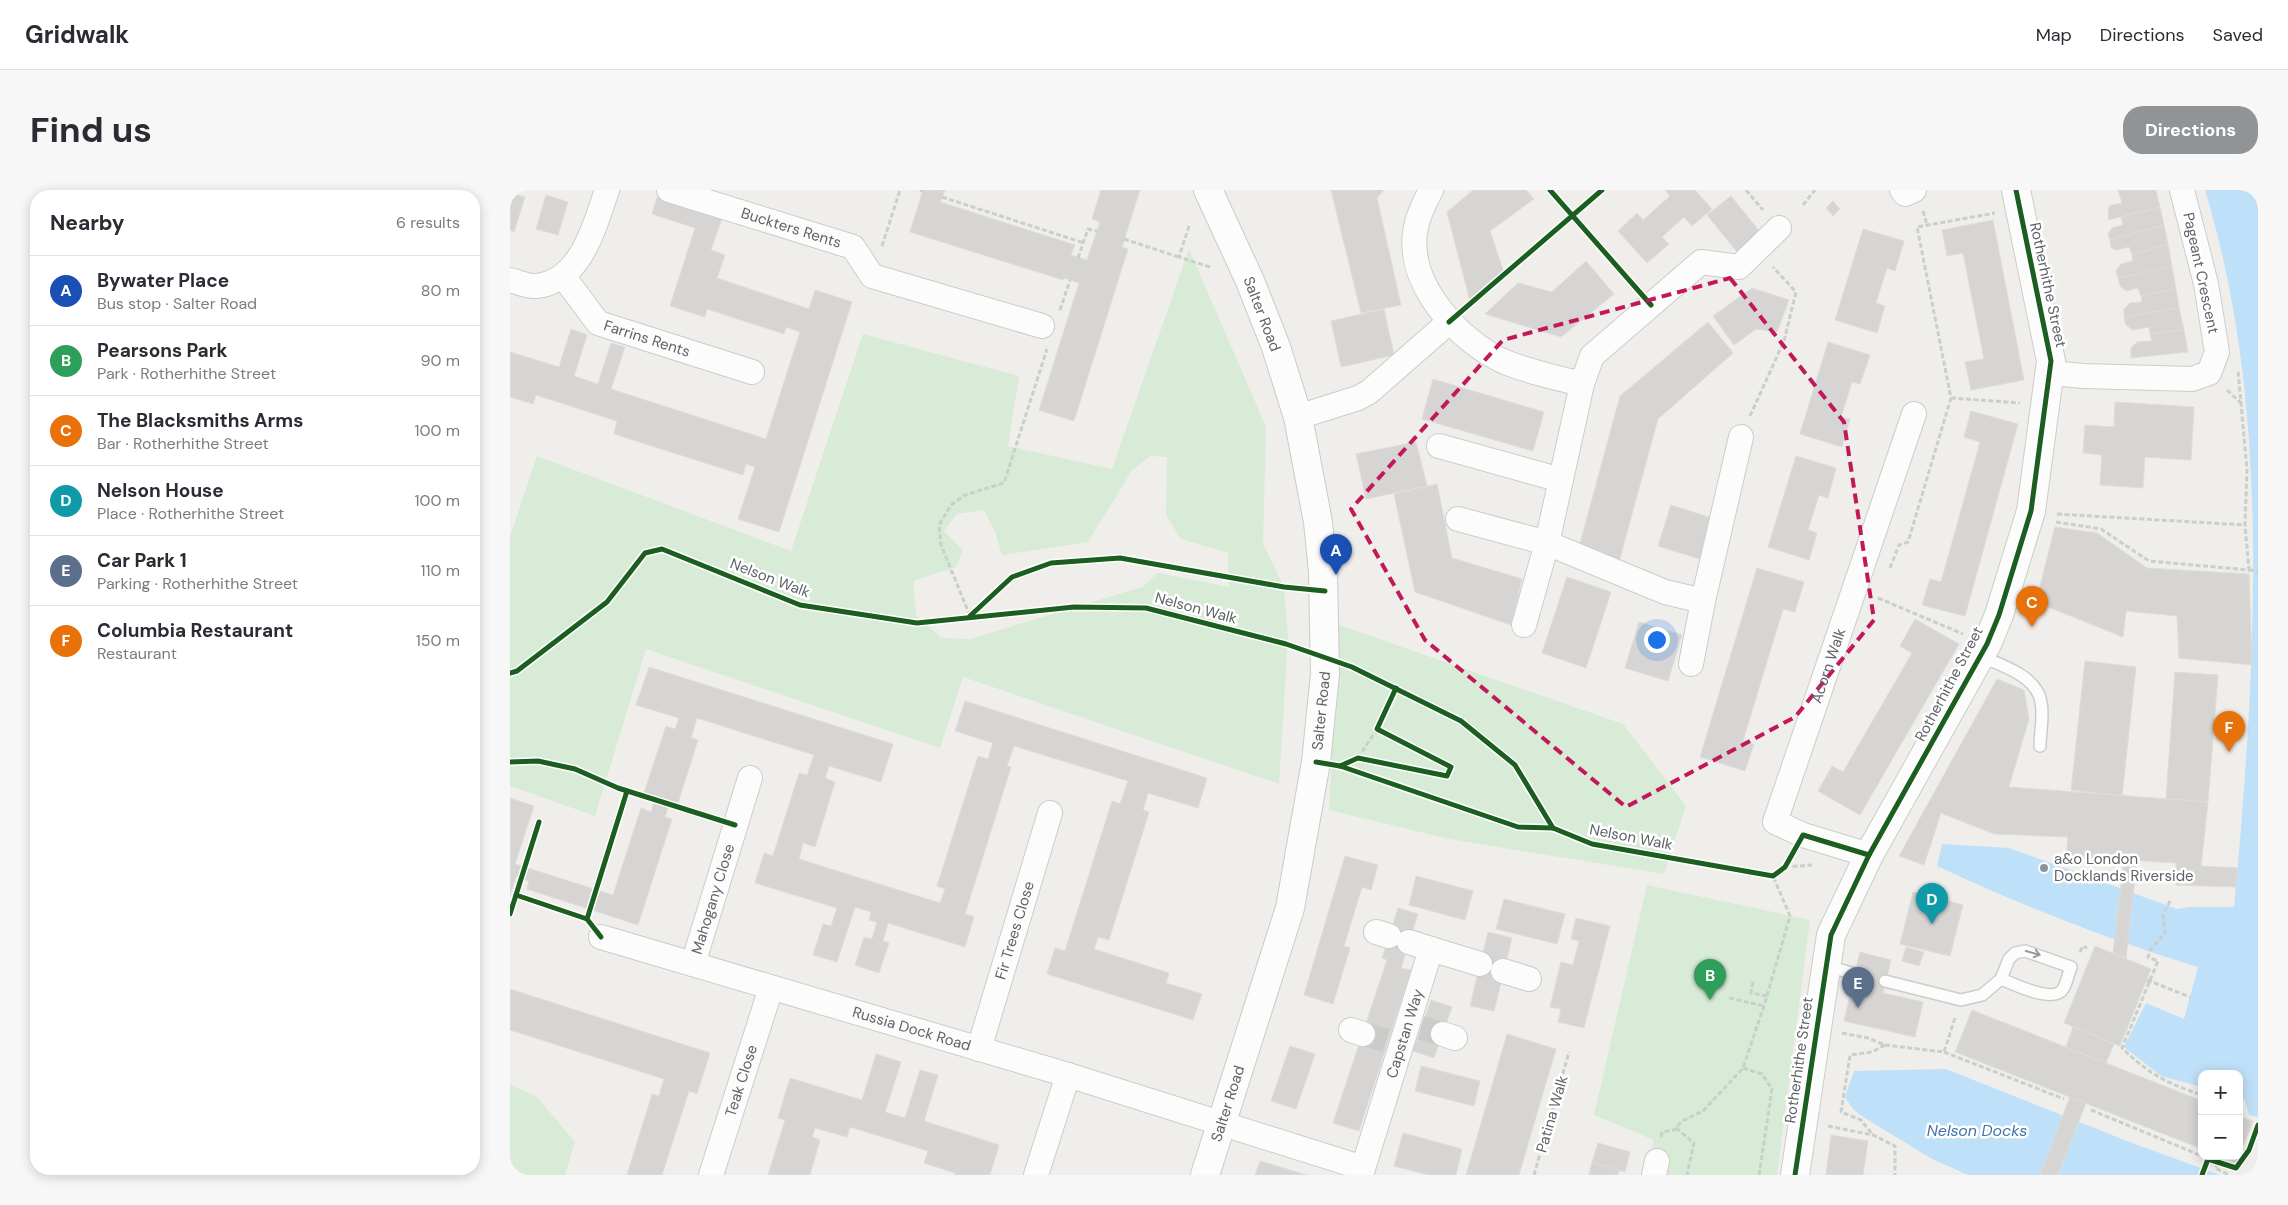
<!DOCTYPE html>
<html lang="en">
<head>
<meta charset="utf-8">
<style>
	body { margin:0; font-family:"DM Sans",sans-serif; background:#f7f7f7; color:#2b2b33 }
	.controls { position:absolute; right:15px; bottom:15px; display:grid; overflow:hidden; border-radius:10px; box-shadow:0 2px 12px #0003 }
	.controls button { width:45px; height:45px; display:grid; place-items:center; padding:0; border:0; border-bottom:1px solid #e1e1e2; background:#fff; color:#2b2b33; font:25px sans-serif }
	.you { position:absolute; left:1146px; top:449px; width:18px; height:18px; margin:-12px; border:4px solid #fff; border-radius:50%; background:#1a73e8; box-shadow:0 0 0 8px #1a73e833 }
	.badge { display:grid; place-items:center; width:32px; height:32px; border-radius:50%; background:#919496; color:#fff; font-size:16px; font-weight:700 }
	.pin { position:absolute; translate:-50% -41px; filter:drop-shadow(0 1px 2px #0008) }
	.pin::after { content:''; position:absolute; top:26px; width:18px; height:15px; background:inherit; clip-path:polygon(0 0,100% 0,50% 100%) }
	.list { margin:0; padding:0; list-style:none }
	h2 { display:flex; justify-content:space-between; align-items:center; height:65px; margin:0; padding:0 20px; font-size:21px }
	h2 small { font-size:16px; font-weight:400; color:#7c7c81 }
	.list li { display:grid; grid-template-columns:32px 1fr auto; gap:15px; align-items:center; box-sizing:border-box; height:70px; padding:0 20px; border-top:1px solid #e1e1e2 }
	.list b { display:block; font-size:19px; white-space:nowrap }
	.list p { margin:0; font-size:16px; white-space:nowrap; color:#7c7c81 }
	.list em { font-size:16px; font-style:normal; color:#7c7c81 }
	.map { position:relative; flex:none; width:1748px; height:985px; overflow:hidden; border-radius:20px }
	header { display:flex; align-items:center; gap:30px; box-sizing:border-box; height:70px; padding:0 25px; background:#fff; border-bottom:1px solid #e1e1e2 }
	header strong { font-size:24px }
	nav { display:flex; gap:28px; margin-inline-start:auto; font-size:18px }
	.intro { display:flex; align-items:center; justify-content:space-between; box-sizing:border-box; height:120px; padding:0 30px }
	h1 { margin:0; font-size:35px }
	.button { padding:12px 22px; border-radius:20px; background:#919496; color:#fff; font-size:18px; font-weight:700 }
	main { display:flex; gap:30px; padding:0 30px }
	aside { flex:1; background:#fff; border-radius:20px; box-shadow:0 2px 12px #0003 }
	.map>svg:first-child { display:block }
	.green { fill:#d8ebd6; fill-rule:evenodd }
	.water { fill:#bfe0f9 }
	.building { fill:#d6d5d3; stroke:#deddd9 }
	.lines { fill:none; stroke-linecap:round; stroke-linejoin:round }
	.minor-tunnel { stroke:#cbcbca; stroke-width:24; stroke-dasharray:24 12; stroke-linecap:butt }
	.service-casing { stroke:#cbcccc; stroke-width:14 }
	.minor-casing { stroke:#cbcccc; stroke-width:26 }
	.tertiary-casing { stroke:#cbcccc; stroke-width:30 }
	.secondary-casing { stroke:#cacacb; stroke-width:30 }
	.path { stroke:#cacfcc; stroke-width:3; stroke-dasharray:5 2.5; stroke-linecap:butt }
	.service { stroke:#fdfcfc; stroke-width:11 }
	.minor { stroke:#fdfcfc; stroke-width:24 }
	.tertiary { stroke:#fdfcfc; stroke-width:28 }
	.secondary { stroke:#fdfcfc; stroke-width:28 }
	.cycleway-casing { stroke:#fff; stroke-width:8 }
	.cycleway { stroke:#1b5e20; stroke-width:5 }
	.oneway { stroke:#96999c }
	.marked { fill:none; stroke:#c2185b; stroke-width:4; stroke-dasharray:10 6; stroke-linejoin:round }
	.poi-dot { fill:#919496; stroke:#fff; stroke-width:2 }
	.labels { text-anchor:middle; dominant-baseline:central; stroke-width:5; stroke-linejoin:round; paint-order:stroke }
	.street-label { font-size:15px; fill:#5f6368; stroke:#fff }
	.poi-label { font-size:15px; fill:#5f6368; stroke:#fff; text-anchor:start }
	.water-label { font-size:16px; font-style:italic; fill:#4174aa; stroke:#fff }
</style>
</head>
<body>
<header>
<strong>Gridwalk</strong>
<nav><a>Map</a><a>Directions</a><a>Saved</a></nav>
</header>
<div class="intro"><h1>Find us</h1><a class="button">Directions</a></div>
<main>
<aside>
<h2>Nearby<small>6 results</small></h2>
<ul class="list">
<li><span class="badge" style="background:#1a4fb4">A</span><div><b>Bywater Place</b><p>Bus stop · Salter Road</p></div><em>80 m</em></li>
<li><span class="badge" style="background:#2e9e5b">B</span><div><b>Pearsons Park</b><p>Park · Rotherhithe Street</p></div><em>90 m</em></li>
<li><span class="badge" style="background:#e8710a">C</span><div><b>The Blacksmiths Arms</b><p>Bar · Rotherhithe Street</p></div><em>100 m</em></li>
<li><span class="badge" style="background:#0f9aa8">D</span><div><b>Nelson House</b><p>Place · Rotherhithe Street</p></div><em>100 m</em></li>
<li><span class="badge" style="background:#5c6f8a">E</span><div><b>Car Park 1</b><p>Parking · Rotherhithe Street</p></div><em>110 m</em></li>
<li><span class="badge" style="background:#e8710a">F</span><div><b>Columbia Restaurant</b><p>Restaurant</p></div><em>150 m</em></li>
</ul>
</aside>
<div class="map">
<svg width="1748" height="985" viewBox="0 0 1748 985">
	<rect width="100%" height="100%" fill="#efeeea"/>
	<!-- green -->
	<g class="green">
		<path d="M679 59 756 237 753 354 774 397 778 449 769 594 453 487 430 558 136 459 85 626 0 596V347L27 266 281 361 353 144 509 186 498 256 602 279ZM640 266 657 267 656 325 671 349 718 363 719 397 648 383 632 397 460 449 431 448 406 425 403 391 446 377 453 360 434 341 447 324 474 320 485 342 492 365 578 352 621 282Z"/>
		<polygon points="829,435 1113,534 1176,616 1154,684 939,649 819,620"/>
		<polygon points="1137,695 1300,730 1267,985 1132,985 1144,950 1084,925"/>
		<polygon points="0,895 26,906 65,952 55,985 0,985"/>
	</g>
	<!-- water -->
	<g class="water">
		<path d="M1695 0H1748V927L1739 925 1735 910 1729 908V884H1692V897L1651 886 1614 857 1636 813 1674 829 1688 777C1599 750 1511 715 1427 676L1432 654 1499 658 1667 719 1680 717H1724C1730 658 1734 599 1738 540 1748 359 1748 174 1695 0Z"/>
		<polygon points="1436,879 1622,953 1710,985 1458,985 1422,969 1350,925 1342,918 1335,907 1344,881"/>
	</g>
	<!-- building -->
	<g class="building">
		<polygon points="413,0 435,0 430,12 565,55 561,65 577,70 590,32 582,29 591,0 630,0 612,57 618,59 564,231 529,220 569,93 554,88 553,90 400,42"/>
		<polygon points="821,0 874,0 867,8 891,115 851,123"/>
		<polygon points="963,0 1016,0 1024,9 980,41 994,83 960,111 937,22"/>
		<polygon points="1155,0 1185,0 1202,19 1182,36 1174,27 1152,47 1159,54 1137,73 1108,41 1127,23 1133,30 1160,6"/>
		<polygon points="1608,0 1646,0 1650,17 1598,30 1599,16 1612,13"/>
		<polygon points="0,3 15,7 4,42 0,40"/>
		<polygon points="36,5 58,12 48,45 26,39"/>
		<polygon points="1221,6 1251,43 1227,62 1197,25"/>
		<polygon points="147,7 212,28 201,60 215,65 207,88 299,119 305,100 342,112 269,342 228,329 245,277 236,274 233,285 104,244 107,231 26,205 23,214 0,207 0,162 49,177 61,139 77,145 64,186 88,194 101,153 115,157 101,199 256,249 290,142 276,137 274,144 197,119 195,127 160,116 185,38 142,24"/>
		<polygon points="1323,11 1330,19 1323,26 1316,18"/>
		<polygon points="1650,17 1654,35 1600,50 1598,44 1602,38 1613,35 1611,27"/>
		<polygon points="1483,30 1514,190 1461,200 1455,172 1474,169 1453,63 1437,66 1432,40"/>
		<polygon points="1654,35 1658,54 1622,65 1619,57 1606,60 1601,58 1600,50"/>
		<polygon points="1353,39 1394,51 1385,81 1377,78 1366,113 1375,116 1367,143 1325,130"/>
		<polygon points="1658,54 1662,77 1608,88 1606,81 1611,74 1623,71 1622,65"/>
		<polygon points="1076,71 1104,104 1051,147 975,124 1008,93 1042,102"/>
		<polygon points="1662,77 1666,99 1631,106 1628,98 1616,101 1610,96 1608,88"/>
		<polygon points="1242,98 1279,110 1267,142 1246,139 1224,155 1203,126"/>
		<polygon points="1666,99 1669,118 1614,127 1614,119 1620,113 1632,112 1631,106"/>
		<polygon points="1669,118 1674,140 1640,144 1639,137 1623,140 1616,135 1614,127"/>
		<polygon points="874,119 884,165 831,177 821,131"/>
		<polygon points="1198,132 1223,163 1148,229 1109,372 1069,357 1110,206"/>
		<polygon points="1674,140 1678,162 1621,168 1621,158 1627,152 1642,151 1640,144"/>
		<polygon points="1318,152 1360,165 1350,194 1342,192 1331,227 1340,229 1332,257 1290,244"/>
		<polygon points="923,189 1034,222 1023,261 912,229"/>
		<polygon points="1605,212 1684,217 1681,270 1635,267 1633,298 1590,295 1592,265 1573,263 1575,235 1604,237"/>
		<polygon points="1461,221 1508,234 1455,426 1412,415 1420,389 1431,392 1470,252 1454,247"/>
		<polygon points="906,252 917,296 856,309 846,264"/>
		<polygon points="1286,266 1326,278 1318,308 1309,305 1298,340 1307,343 1299,370 1258,357"/>
		<polygon points="927,294 942,368 1012,389 1001,435 905,402 884,304"/>
		<polygon points="1161,315 1202,328 1190,369 1148,356"/>
		<polygon points="1545,337 1587,343 1637,378 1739,384 1742,475 1669,468 1667,426 1616,421 1613,447 1526,412"/>
		<polygon points="1247,378 1294,392 1285,422 1273,419 1233,551 1244,554 1235,581 1190,567"/>
		<polygon points="1057,387 1101,402 1076,478 1032,463"/>
		<polygon points="1405,429 1449,454 1350,625 1308,601 1322,576 1333,582 1402,463 1390,456"/>
		<polygon points="1129,432 1172,445 1158,491 1115,478"/>
		<polygon points="1575,471 1626,477 1612,606 1561,600"/>
		<polygon points="139,477 383,554 371,592 319,576 315,588 325,592 305,657 293,653 289,669 430,713 435,699 427,696 468,566 478,569 483,553 445,541 455,511 697,588 688,618 638,603 633,620 639,622 599,750 588,747 584,759 659,783 656,793 692,804 683,830 537,784 545,758 555,761 602,611 610,614 618,591 504,556 497,576 501,577 455,724 464,727 455,757 378,733 373,751 379,753 369,783 345,775 354,747 362,749 367,732 359,730 361,722 345,717 327,772 303,765 313,734 321,736 327,718 245,693 254,663 263,666 289,583 297,585 304,565 187,528 181,548 188,550 168,613 160,611 155,627 162,629 128,735 17,699 19,691 6,687 0,705 0,608 24,616 5,674 103,705 131,618 141,622 146,606 134,603 156,536 165,539 169,528 126,515"/>
		<polygon points="1665,482 1708,485 1698,612 1656,609"/>
		<polygon points="1487,489 1514,500 1519,529 1499,597 1698,612 1691,676 1728,678 1726,697 1666,695 1666,673 1556,666 1558,647 1484,644 1431,623 1414,675 1389,666"/>
		<polygon points="835,666 868,675 861,700 852,697 834,756 840,758 823,814 794,805"/>
		<polygon points="1614,669 1627,670 1616,768 1603,763"/>
		<polygon points="906,686 963,701 955,730 899,715"/>
		<polygon points="1403,702 1453,715 1440,766 1390,754"/>
		<polygon points="994,709 1055,724 1047,754 986,739"/>
		<polygon points="888,718 908,724 891,778 901,780 849,941 823,933 877,770 872,768"/>
		<polygon points="1066,728 1100,736 1074,838 1048,832 1051,819 1040,817 1051,772 1063,775 1069,751 1061,749"/>
		<polygon points="978,742 1002,748 984,821 960,816"/>
		<polygon points="1585,756 1641,779 1610,856 1554,833"/>
		<polygon points="1396,757 1414,762 1409,776 1392,771"/>
		<polygon points="1350,762 1381,770 1373,803 1413,812 1405,847 1334,831"/>
		<polygon points="0,799 200,863 187,904 179,901 152,985 117,985 142,904 149,906 154,889 0,840"/>
		<polygon points="921,810 942,817 924,868 903,861"/>
		<polygon points="1462,820 1692,911 1692,959 1445,862"/>
		<polygon points="1563,837 1604,854 1596,873 1556,857"/>
		<polygon points="997,844 1046,859 1009,985 956,985"/>
		<polygon points="780,856 805,864 786,919 761,911"/>
		<polygon points="366,864 391,872 375,922 395,928 410,880 428,885 414,931 489,955 480,985 444,985 445,983 414,973 418,961 340,937 337,947 305,938 302,947 310,950 300,985 258,985 275,930 268,928 280,888 352,910"/>
		<polygon points="911,876 970,891 964,916 905,901"/>
		<polygon points="1560,907 1576,913 1548,985 1530,985"/>
		<polygon points="1729,926 1743,931 1729,966"/>
		<polygon points="893,943 952,959 946,985 919,985 884,976"/>
		<polygon points="1321,945 1358,951 1353,985 1316,985"/>
		<polygon points="1088,953 1120,962 1115,982 1082,972"/>
		<polygon points="1710,966 1729,966 1726,973"/>
		<polygon points="750,971 797,985 745,985"/>
		<polygon points="1082,972 1109,980 1108,985 1079,985"/>
	</g>
	<g class="lines">
		<!-- minor-tunnel -->
		<g class="minor-tunnel">
			<polyline points="911,838 933,844"/>
			<polyline points="853,844 878,851"/>
		</g>
		<!-- service casing -->
		<g class="service-casing">
			<g id="service">
				<path d="M1470 466C1491 475 1527 486 1531 512 1534 525 1530 542 1530 556"/>
				<polyline points="1317,776 1345,784"/>
				<path d="M1375 791 1451 810 1472 805 1491 789 1499 769 1505 763 1515 761 1561 777C1558 784 1557 793 1553 799 1544 814 1503 794 1491 789"/>
			</g>
		</g>
		<!-- minor casing -->
		<g class="minor-casing">
			<g id="minor">
				<path id="s1" d="M159 0 343 57 362 86 532 136"/>
				<path d="M921 0C914 14 907 27 905 43 898 96 950 152 995 172 1020 182 1046 188 1072 194L1082 166 1191 72 1229 77 1269 38"/>
				<polyline points="1392,0 1395,4 1404,0"/>
				<path id="s2" d="M53 86 88 133 242 182"/>
				<path d="M0 90C8 92 18 97 26 96 71 92 85 35 97 0"/>
				<polyline points="1540,183 1574,186 1682,189 1699,183 1707,162 1696,94 1672,0"/>
				<polyline points="788,227 848,208 859,202 939,132"/>
				<polyline points="929,256 1051,290"/>
				<polyline points="948,329 1037,353 1155,402 1193,411 1231,247"/>
				<polyline points="1014,435 1037,353 1072,194"/>
				<polyline points="1181,474 1193,411"/>
				<path id="s3" d="M1359 665 1293 645 1265 632 1404 224"/>
				<polyline points="866,742 879,746"/>
				<path id="s4" d="M91 747 558 885 853 978"/>
				<polyline points="899,752 921,759"/>
				<path id="s5" d="M183 774 240 588"/>
				<polyline points="993,781 1019,789"/>
				<polyline points="841,840 853,844"/>
				<polyline points="933,844 945,848"/>
				<path id="s6" d="M469 859 540 623"/>
				<path id="s7" d="M201 985 261 798"/>
				<polyline points="526,985 558,885"/>
				<path id="s8" d="M851 985 921 759 970 774"/>
				<polyline points="1144,985 1147,971"/>
			</g>
		</g>
		<!-- tertiary casing -->
		<g class="tertiary-casing">
			<polyline id="tertiary" points="1285,985 1321,745 1359,665 1477,454 1489,425 1521,321 1541,171 1506,0"/>
		</g>
		<!-- secondary casing -->
		<g class="secondary-casing">
			<g id="secondary">
				<path id="s9" d="M695 985 780 718 806 572 815 484 813 382 808 332 788 227 766 157 740 91 698 0"/>
			</g>
		</g>
		<!-- path -->
		<g class="path">
			<polyline points="410,0 413,1"/>
			<polyline points="1236,0 1253,20"/>
			<polyline points="432,7 574,53"/>
			<polyline points="1293,15 1305,0"/>
			<polyline points="1413,21 1417,35"/>
			<polyline points="679,36 669,67 700,77"/>
			<polyline points="614,49 669,67"/>
			<polyline points="372,56 390,0"/>
			<polyline points="568,68 578,39 587,41"/>
			<polyline points="550,120 560,90"/>
			<polyline points="1717,200 1731,213"/>
			<polyline points="1441,208 1510,213"/>
			<polyline points="1240,226 1274,151 1286,102 1263,77"/>
			<polyline points="1547,324 1735,335"/>
			<polyline points="1546,332 1591,339 1639,371 1739,380 1735,335 1737,280 1728,180"/>
			<polyline points="1380,378 1389,355 1398,352 1441,208 1407,37 1485,23"/>
			<polyline points="1739,380 1748,381"/>
			<polyline points="1368,408 1453,444"/>
			<polyline points="460,426 431,355 429,335 441,315 455,305 494,293 537,159"/>
			<polyline points="848,568 867,539"/>
			<polyline points="1275,677 1302,675"/>
			<path d="M1660 711 1653 725 1655 743 1641 759 1638 767 1648 771 1612 858C1639 884 1656 893 1692 905"/>
			<polyline points="1570,762 1573,756 1577,758"/>
			<polyline points="1637,790 1680,807"/>
			<polyline points="1243,792 1241,803 1257,806"/>
			<polyline points="1219,808 1254,816"/>
			<polyline points="1332,843 1358,848 1375,855 1362,862 1340,865 1331,922 1351,930 1363,945"/>
			<polyline points="1375,855 1434,862 1445,828"/>
			<polyline points="1434,862 1554,909"/>
			<polyline points="1233,878 1252,884 1262,899 1249,985"/>
			<polyline points="1729,916 1732,916"/>
			<polyline points="1581,920 1692,966"/>
			<polyline points="1318,936 1363,945 1385,956 1385,985"/>
			<polyline points="1166,938 1184,953 1177,985"/>
			<polyline points="1151,947 1152,942 1164,940 1172,931 1193,921 1233,878 1254,816 1280,726 1263,686"/>
			<polyline points="1692,966 1698,969"/>
			<polyline points="1708,973 1705,978 1719,985"/>
			<polyline points="1024,985 1059,862"/>
		</g>
		<!-- service -->
		<use href="#service" class="service"/>
		<!-- minor -->
		<use href="#minor" class="minor"/>
		<!-- tertiary -->
		<use href="#tertiary" class="tertiary"/>
		<!-- secondary -->
		<use href="#secondary" class="secondary"/>
		<!-- cycleway casing -->
		<g class="cycleway-casing">
			<g id="cycleway">
				<polyline points="1040,0 1141,115"/>
				<polyline points="939,132 1092,0"/>
				<polyline points="460,426 502,387 541,373 610,368 774,397 815,401"/>
				<polyline points="0,483 7,481 97,412 135,363 152,359 290,415 407,433 564,417 636,418 776,454 842,477 951,531 1005,575 1043,638 1082,654 1263,686 1275,677 1293,645 1359,665"/>
				<polyline points="0,572 28,571 65,579 108,598 225,635"/>
				<polyline points="806,572 830,576 1008,637 1043,638"/>
				<polyline points="830,576 848,568 937,586 941,577 867,539 886,498"/>
				<polyline points="6,705 77,729"/>
				<polyline points="0,724 29,632"/>
				<polyline points="91,747 77,729 117,601"/>
				<polyline points="1285,985 1321,745 1359,665 1477,454 1489,425 1521,321 1541,171 1506,0"/>
				<polyline points="1692,985 1698,969 1726,978 1739,960 1748,935"/>
			</g>
		</g>
		<!-- cycleway -->
		<use href="#cycleway" class="cycleway"/>
	</g>
	<!-- one-way arrows -->
	<defs><path id="oneway-shaft" d="M-6 0H5M1.5-3L5.5 0L1.5 3" fill="none" stroke-width="1.6" stroke-linecap="round" stroke-linejoin="round" transform="scale(1.25)"/></defs>
	<use class="oneway" href="#oneway-shaft" transform="translate(1523 763) rotate(16)"/>
	<!-- marked area -->
	<path class="marked" d="M1220 88 1334 232 1364 430 1285 527 1116 617 915 450 841 319 993 150Z"/>
	<!-- markers -->
	<circle class="poi-dot" cx="1534" cy="678" r="5"/>
	<g class="labels">
		<!-- street labels -->
		<g class="street-label">
			<text stroke="none"><textPath href="#s1" startOffset="128">Buckters Rents</textPath></text>
			<text transform="translate(1691 83) rotate(78)">Pageant Crescent</text>
			<text transform="translate(1538 95) rotate(78)">Rotherhithe Street</text>
			<text transform="translate(752 124) rotate(69)">Salter Road</text>
			<text stroke="none"><textPath href="#s2" startOffset="110">Farrins Rents</textPath></text>
			<text transform="translate(260 388) rotate(21)">Nelson Walk</text>
			<text transform="translate(686 418) rotate(15)">Nelson Walk</text>
			<text stroke="none"><textPath href="#s3" startOffset="265">Acorn Walk</textPath></text>
			<text transform="translate(1439 494) rotate(-62)">Rotherhithe Street</text>
			<text stroke="none"><textPath href="#s9" startOffset="480">Salter Road</textPath></text>
			<text transform="translate(1121 647) rotate(11)">Nelson Walk</text>
			<text stroke="none"><textPath href="#s5" startOffset="68">Mahogany Close</textPath></text>
			<text stroke="none"><textPath href="#s6" startOffset="124">Fir Trees Close</textPath></text>
			<text stroke="none"><textPath href="#s4" startOffset="324">Russia Dock Road</textPath></text>
			<text stroke="none"><textPath href="#s8" startOffset="148">Capstan Way</textPath></text>
			<text transform="translate(1289 870) rotate(-82)">Rotherhithe Street</text>
			<text stroke="none"><textPath href="#s7" startOffset="99">Teak Close</textPath></text>
			<text stroke="none"><textPath href="#s9" startOffset="75">Salter Road</textPath></text>
			<text transform="translate(1042 924) rotate(-74)">Patina Walk</text>
		</g>
		<!-- poi labels -->
		<g class="poi-label">
			<text x="1544" y="669">a&amp;o London<tspan x="1544" dy="17">Docklands Riverside</tspan></text>
		</g>
		<!-- water labels -->
		<g class="water-label">
			<text x="1467" y="940">Nelson Docks</text>
		</g>
	</g>
</svg>
<div class="controls">
<button>+</button>
<button>−</button>
</div>
<div class="you"></div>
<div class="pin badge" style="left:826px;top:385px;background:#1a4fb4">A</div>
<div class="pin badge" style="left:1200px;top:810px;background:#2e9e5b">B</div>
<div class="pin badge" style="left:1522px;top:437px;background:#e8710a">C</div>
<div class="pin badge" style="left:1422px;top:734px;background:#0f9aa8">D</div>
<div class="pin badge" style="left:1348px;top:818px;background:#5c6f8a">E</div>
<div class="pin badge" style="left:1719px;top:562px;background:#e8710a">F</div>
</div>
</main>
</body>
</html>
